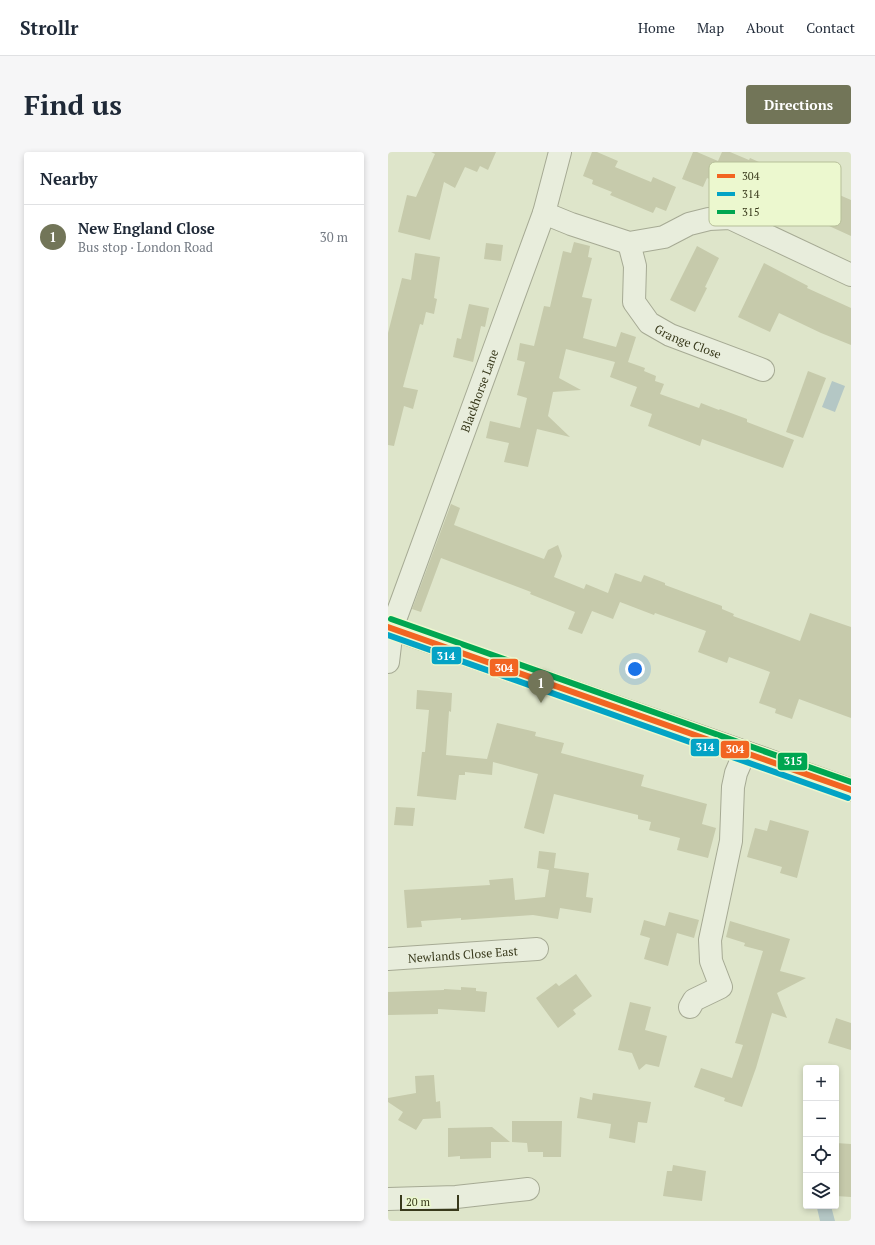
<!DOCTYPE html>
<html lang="en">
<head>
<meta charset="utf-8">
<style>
	body { margin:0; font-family:"PT Serif",serif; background:#f6f6f7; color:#1f2937 }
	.controls { position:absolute; right:12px; bottom:12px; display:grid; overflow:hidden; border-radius:4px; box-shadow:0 2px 6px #0003 }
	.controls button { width:36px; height:36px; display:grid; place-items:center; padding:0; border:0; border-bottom:1px solid #e0e1e3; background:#fff; color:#1f2937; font:20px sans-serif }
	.scale { position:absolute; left:12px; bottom:10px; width:59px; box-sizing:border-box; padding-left:4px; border:2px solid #38391b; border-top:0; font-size:11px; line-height:14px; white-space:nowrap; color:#38391b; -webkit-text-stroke:3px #ecf8cf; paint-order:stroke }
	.you { position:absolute; left:247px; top:517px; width:14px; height:14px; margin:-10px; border:3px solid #fff; border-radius:50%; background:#1a73e8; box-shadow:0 0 0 6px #1a73e833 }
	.badge { display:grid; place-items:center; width:26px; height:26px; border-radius:50%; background:#727558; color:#fff; font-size:13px; font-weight:700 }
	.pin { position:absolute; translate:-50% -33px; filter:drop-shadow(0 1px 2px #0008) }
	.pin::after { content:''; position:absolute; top:21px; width:14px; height:12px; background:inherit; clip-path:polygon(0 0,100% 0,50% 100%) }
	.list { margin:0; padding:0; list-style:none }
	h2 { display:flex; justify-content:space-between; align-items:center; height:52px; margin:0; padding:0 16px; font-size:17px }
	h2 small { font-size:13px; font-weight:400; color:#747a83 }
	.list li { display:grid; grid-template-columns:26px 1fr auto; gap:12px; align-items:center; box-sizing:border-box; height:64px; padding:0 16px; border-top:1px solid #e0e1e3 }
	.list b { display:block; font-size:15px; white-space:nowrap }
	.list p { margin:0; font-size:13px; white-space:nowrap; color:#747a83 }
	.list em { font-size:13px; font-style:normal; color:#747a83 }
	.icon { flex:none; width:22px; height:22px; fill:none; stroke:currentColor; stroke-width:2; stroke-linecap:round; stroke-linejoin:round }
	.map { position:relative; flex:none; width:463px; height:1069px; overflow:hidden; border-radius:4px }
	header { display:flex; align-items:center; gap:24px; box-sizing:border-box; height:56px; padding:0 20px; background:#fff; border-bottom:1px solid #e0e1e3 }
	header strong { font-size:19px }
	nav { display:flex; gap:22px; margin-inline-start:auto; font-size:14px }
	.intro { display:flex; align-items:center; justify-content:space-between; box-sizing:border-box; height:96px; padding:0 24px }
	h1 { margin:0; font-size:28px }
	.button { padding:10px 18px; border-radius:4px; background:#727558; color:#fff; font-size:14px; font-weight:700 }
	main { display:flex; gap:24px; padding:0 24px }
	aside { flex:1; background:#fff; border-radius:4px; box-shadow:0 2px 6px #0003 }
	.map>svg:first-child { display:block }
	.water { fill:#b4c7c5 }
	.building { fill:#c6caab }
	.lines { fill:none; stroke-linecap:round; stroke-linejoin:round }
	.minor-casing { stroke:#a6aa94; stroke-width:24 }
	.major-casing { stroke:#8c8f7a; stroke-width:24 }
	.minor { stroke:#e8eddc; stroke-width:22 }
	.major { stroke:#dfe5cd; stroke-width:22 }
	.bus-1-casing { stroke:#ecf8cf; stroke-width:9 }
	.bus-2-casing { stroke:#ecf8cf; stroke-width:9 }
	.bus-3-casing { stroke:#ecf8cf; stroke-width:9 }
	.bus-1 { stroke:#f26522; stroke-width:6 }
	.bus-2 { stroke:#03a3c5; stroke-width:6 }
	.bus-3 { stroke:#00a651; stroke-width:6 }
	.labels { text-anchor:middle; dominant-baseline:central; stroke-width:3; stroke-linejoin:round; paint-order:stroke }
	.street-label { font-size:12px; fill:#38391b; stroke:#ecf8cf }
	.key { fill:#ecf8cf; stroke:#b6bf99; stroke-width:1 }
	.key-label { font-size:11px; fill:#38391b }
	.line-badge { stroke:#ecf8cf; stroke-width:1.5 }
	.badge-label { font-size:11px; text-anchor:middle; font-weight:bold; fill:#fff }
</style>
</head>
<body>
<header>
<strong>Strollr</strong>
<nav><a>Home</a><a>Map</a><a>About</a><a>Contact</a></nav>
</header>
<div class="intro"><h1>Find us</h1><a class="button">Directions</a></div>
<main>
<aside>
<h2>Nearby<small></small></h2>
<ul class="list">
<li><span class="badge">1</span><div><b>New England Close</b><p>Bus stop · London Road</p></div><em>30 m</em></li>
</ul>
</aside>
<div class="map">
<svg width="463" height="1069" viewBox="0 0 463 1069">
	<rect width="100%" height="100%" fill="#dee5ca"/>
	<!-- water -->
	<g class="water">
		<polygon points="444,229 457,234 447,260 434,255"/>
		<polygon points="439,1054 443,1054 447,1069 432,1069 429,1056"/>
	</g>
	<!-- building -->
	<g class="building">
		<polygon points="43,0 108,0 100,18 92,14 89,20 77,15 67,36 56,30 42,88 10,80 19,43 28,45 47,2"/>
		<polygon points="204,0 209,0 230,9 227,15 263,30 265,25 288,35 278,59 268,55 265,61 222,43 224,40 204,32 205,28 195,24"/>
		<polygon points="305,0 309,0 330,9 334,0 342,0 361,8 362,6 411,28 412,26 463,48 463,84 395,53 394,56 345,34 344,36 319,26 315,35 294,27"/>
		<polygon points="186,90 202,94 200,105 204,106 194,145 204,147 195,186 228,195 233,180 248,185 240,210 257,216 256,219 268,224 267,229 276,232 272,242 311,256 313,251 331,258 332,257 359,267 359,270 406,288 395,316 314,287 312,294 260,274 264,262 242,254 249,235 222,225 227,210 178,197 171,226 193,238 165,240 160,264 182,285 149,277 140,315 116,310 121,291 98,286 102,269 132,276 139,246 129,243 137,210 129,208 132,191 146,194 156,154 162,155 175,99 183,101"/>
		<polygon points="98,91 115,93 113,109 96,107"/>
		<polygon points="309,94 331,106 317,135 319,136 307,160 282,148"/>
		<polygon points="27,101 52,105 46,146 49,147 46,162 38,160 35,173 32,172 15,235 30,238 25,257 16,254 6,294 0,293 0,181 14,126 23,128"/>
		<polygon points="376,111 420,134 419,136 463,156 463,193 433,181 391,161 382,180 350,165"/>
		<polygon points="81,152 101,156 97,175 93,174 85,210 65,205 69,186 73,187"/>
		<polygon points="420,219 438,226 415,286 398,280"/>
		<polygon points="63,352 72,356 66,373 156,407 160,398 170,393 174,404 166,425 196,437 198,432 220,441 227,421 253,430 256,423 277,431 277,433 334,454 334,457 346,462 345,464 412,489 422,461 463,475 463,566 411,547 404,567 387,561 388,557 371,551 382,520 341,505 339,511 310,500 318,479 267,461 266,463 232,450 225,467 204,459 194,482 180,477 187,460 142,442 143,440 53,406 33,460 24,457"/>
		<polygon points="29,538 64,541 63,560 61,559 58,603 99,607 109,571 148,580 147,584 176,591 173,601 256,623 253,634 319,652 314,672 328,676 320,706 289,698 292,686 261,678 263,670 250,667 250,663 166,642 156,682 136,676 150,622 105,610 104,623 77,620 77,623 71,623 68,648 29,644 34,600 37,600 41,558 28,557"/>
		<polygon points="8,655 27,656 25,674 6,673"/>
		<polygon points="382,668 421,679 409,726 392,721 394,715 359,705 367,676 379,679"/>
		<polygon points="151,699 168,701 166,716 201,721 198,745 205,746 203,761 172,756 170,767 145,763 73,768 73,766 33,769 34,775 19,776 16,738 102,733 101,728 125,726 127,748 157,745 161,718 149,716"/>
		<polygon points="281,760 311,768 306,786 289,781 280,814 256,807 262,786 252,783 256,768 277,774"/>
		<polygon points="342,769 402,787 392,819 418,826 389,841 399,866 384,861 368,916 354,955 336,949 337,946 306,935 313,916 344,926 355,893 347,891 375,799 356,794 357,791 338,785"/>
		<polygon points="188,822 204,844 185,858 188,862 170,876 148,846 168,831 171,834"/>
		<polygon points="73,835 88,836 88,839 99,840 97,860 50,857 50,862 0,863 0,840 56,838 56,837 73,838"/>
		<polygon points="242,850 263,855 257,878 279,884 271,915 258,912 251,918 244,901 230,898"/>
		<polygon points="448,866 463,871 463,898 440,891"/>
		<polygon points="46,923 48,950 52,949 53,966 35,967 28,978 10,968 15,960 0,950 0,946 28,941 27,924"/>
		<polygon points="205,941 263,950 259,971 250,970 247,991 221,986 223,972 189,966 192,945 204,948"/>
		<polygon points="124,969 174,969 173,1005 155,1005 155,1000 140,1000 139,991 124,990"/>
		<polygon points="104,975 122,990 103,990 103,1006 72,1007 72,1004 60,1005 60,976"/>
		<polygon points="448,991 463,992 463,1045 448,1044"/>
		<polygon points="285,1013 318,1019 314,1049 275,1044 279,1019 284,1019"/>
	</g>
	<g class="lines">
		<!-- minor casing -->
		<g class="minor-casing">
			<g id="minor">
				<polyline points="156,61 183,72 241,91 276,85 301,72 321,67 342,66 463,123"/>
				<path id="s1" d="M241 91 247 114 246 150 261 171 282 183 375 218"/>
				<path id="s2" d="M0 510 4 476 156 61 172 0"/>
				<path id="s3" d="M0 807 149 797"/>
				<polyline points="302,855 306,848 333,835 323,809 322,788 343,689 345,635 348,621 357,600"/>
				<polyline points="0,1047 68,1045 140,1037"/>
			</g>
		</g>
		<!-- major casing -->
		<g class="major-casing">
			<polyline id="major" points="0,475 357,600 463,638"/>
		</g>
		<!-- minor -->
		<use href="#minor" class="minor"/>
		<!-- major -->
		<use href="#major" class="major"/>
		<!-- bus-1 casing -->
		<g class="bus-1-casing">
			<polyline id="bus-1" points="0,475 463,638"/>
		</g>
		<!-- bus-2 casing -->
		<g class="bus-2-casing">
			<polyline id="bus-2" points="0,483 460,646"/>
		</g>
		<!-- bus-3 casing -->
		<g class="bus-3-casing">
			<polyline id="bus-3" points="3,467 463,630"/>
		</g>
		<!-- bus-1 -->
		<use href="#bus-1" class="bus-1"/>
		<!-- bus-2 -->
		<use href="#bus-2" class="bus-2"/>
		<!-- bus-3 -->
		<use href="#bus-3" class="bus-3"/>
	</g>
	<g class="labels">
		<!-- street labels -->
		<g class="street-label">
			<text stroke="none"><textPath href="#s1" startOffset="129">Grange Close</textPath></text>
			<text stroke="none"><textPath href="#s2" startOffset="287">Blackhorse Lane</textPath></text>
			<text stroke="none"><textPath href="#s3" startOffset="75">Newlands Close East</textPath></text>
		</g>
	</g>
	<!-- legend -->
	<rect x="321" y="10" width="132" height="64" rx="6" class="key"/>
	<rect x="329" y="22" width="18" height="4" fill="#f26522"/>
	<rect x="329" y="40" width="18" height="4" fill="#03a3c5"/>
	<rect x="329" y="58" width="18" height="4" fill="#00a651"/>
	<g class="key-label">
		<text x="354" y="28">304</text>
		<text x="354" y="46">314</text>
		<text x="354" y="64">315</text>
	</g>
	<g class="line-badge">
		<rect x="43" y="494" width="31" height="19" rx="4" fill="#03a3c5"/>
		<rect x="101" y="506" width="30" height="19" rx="4" fill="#f26522"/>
		<rect x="302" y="586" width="30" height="19" rx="4" fill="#03a3c5"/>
		<rect x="332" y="588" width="30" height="19" rx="4" fill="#f26522"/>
		<rect x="389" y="600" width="31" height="19" rx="4" fill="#00a651"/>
	</g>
	<g class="badge-label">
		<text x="58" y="508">314</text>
		<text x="116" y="520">304</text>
		<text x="317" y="599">314</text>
		<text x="347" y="601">304</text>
		<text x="405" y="613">315</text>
	</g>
</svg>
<div class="controls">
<button>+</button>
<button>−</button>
<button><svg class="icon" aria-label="locate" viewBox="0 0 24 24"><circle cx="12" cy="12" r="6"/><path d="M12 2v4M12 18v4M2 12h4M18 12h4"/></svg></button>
<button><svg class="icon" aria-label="layers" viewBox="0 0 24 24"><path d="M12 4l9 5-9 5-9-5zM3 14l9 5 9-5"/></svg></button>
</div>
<div class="scale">20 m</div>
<div class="you"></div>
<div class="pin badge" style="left:153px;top:551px">1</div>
</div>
</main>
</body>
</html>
